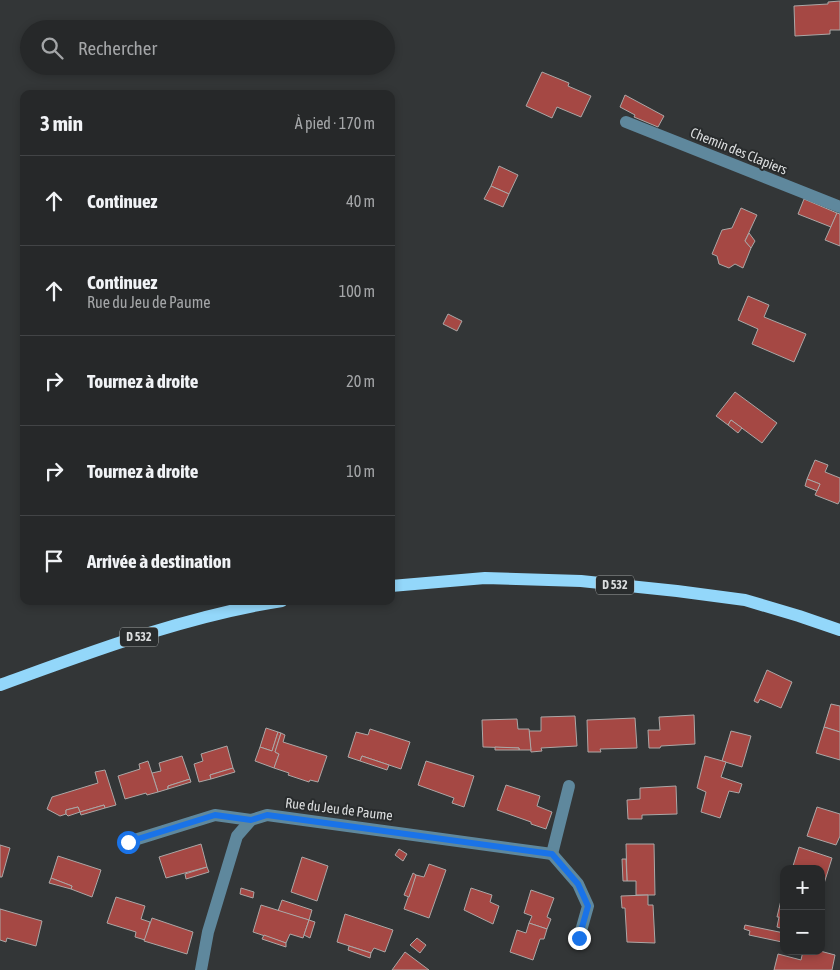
<!DOCTYPE html>
<html lang="fr">
<head>
<meta charset="utf-8">
<style>
	body { margin:0; font-family:"Asap Condensed",sans-serif; background:#323435; color:#f1f3f6 }
	.controls { position:absolute; right:15px; bottom:15px; display:grid; overflow:hidden; border-radius:10px; box-shadow:0 2px 8px #0003 }
	.controls button { width:45px; height:45px; display:grid; place-items:center; padding:0; border:0; border-bottom:1px solid #424446; background:#262829; color:#f1f3f6; font:25px sans-serif }
	.stop { position:absolute; width:15px; height:15px; margin:-11px; border:4px solid #1a73e8; border-radius:50%; background:#fff }
	.stop.end { background:#1a73e8; border-color:#fff; box-shadow:0 1px 5px #0008 }
	.list { margin:0; padding:0; list-style:none }
	h2 { display:flex; justify-content:space-between; align-items:center; height:65px; margin:0; padding:0 20px; font-size:21px }
	h2 small { font-size:16px; font-weight:400; color:#a4a6a8 }
	.list li { display:grid; grid-template-columns:32px 1fr auto; gap:15px; align-items:center; box-sizing:border-box; height:90px; padding:0 20px; border-top:1px solid #424446 }
	.list b { display:block; font-size:19px; white-space:nowrap }
	.list p { margin:0; font-size:16px; white-space:nowrap; color:#a4a6a8 }
	.list em { font-size:16px; font-style:normal; color:#a4a6a8 }
	.icon { flex:none; width:28px; height:28px; fill:none; stroke:currentColor; stroke-width:2; stroke-linecap:round; stroke-linejoin:round }
	.map { position:relative; flex:none; width:840px; height:970px; overflow:hidden }
	.search { position:absolute; background:#262829; box-shadow:0 2px 8px #0003; left:20px; top:20px; width:375px; height:55px; display:flex; align-items:center; gap:12px; box-sizing:border-box; padding:0 18px; border-radius:28px; color:#a4a6a8; font-size:19px }
	.panel { position:absolute; background:#262829; box-shadow:0 2px 8px #0003; left:20px; top:90px; width:375px; height:515px; border-radius:10px }
	.map>svg:first-child { display:block }
	.building { fill:#a54844; stroke:#aba7a6 }
	.lines { fill:none; stroke-linecap:round; stroke-linejoin:round }
	.minor { stroke:#5f889d; stroke-width:12 }
	.major { stroke:#93d7fa; stroke-width:12 }
	.route { stroke:#1a73e8; stroke-width:6 }
	.labels { text-anchor:middle; dominant-baseline:central; stroke-width:4; stroke-linejoin:round; paint-order:stroke }
	.shield { fill:#292c2d; stroke:#a6a8a9; stroke-width:1 }
	.shield-label { font-size:12px; font-weight:bold; fill:#dbddde }
	.street-label { font-size:14px; fill:#dbddde; stroke:#292c2d }
</style>
</head>
<body>
<div class="map">
<svg width="840" height="970" viewBox="0 0 840 970">
	<rect width="100%" height="100%" fill="#333637"/>
	<!-- building -->
	<g class="building">
		<polygon points="840,1 840,30 830,30 830,34 795,36 794,6 828,4 828,2"/>
		<polygon points="542,72 569,83 568,86 591,96 581,117 557,107 552,118 526,106"/>
		<polygon points="625,95 664,116 658,127 634,117 635,115 620,107"/>
		<polygon points="499,166 518,175 509,194 491,186"/>
		<polygon points="491,186 509,194 503,207 484,199"/>
		<polygon points="804,199 837,213 831,227 798,214"/>
		<polygon points="741,208 757,215 745,241 751,248 743,268 735,264 729,268 719,264 717,256 712,254 722,230 732,228"/>
		<polygon points="837,213 840,214 840,246 825,240"/>
		<polygon points="749,233 755,241 751,248 745,241"/>
		<polygon points="748,296 769,305 764,317 806,334 794,362 752,344 758,329 738,320"/>
		<polygon points="448,314 462,321 457,331 443,324"/>
		<polygon points="735,392 777,423 762,443 731,420 728,425 716,416"/>
		<polygon points="731,420 742,428 738,433 728,425"/>
		<polygon points="815,460 828,465 825,472 840,478 840,500 838,504 815,495 820,484 807,479"/>
		<polygon points="807,479 820,484 817,491 805,486"/>
		<polygon points="767,670 792,682 781,708 760,699 758,703 754,701"/>
		<polygon points="831,704 840,706 840,732 824,727"/>
		<polygon points="694,715 695,744 661,746 660,748 649,748 648,730 660,730 659,717"/>
		<polygon points="575,716 577,746 541,748 542,751 531,752 529,731 541,731 541,717"/>
		<polygon points="635,718 637,748 600,749 601,752 588,752 587,720"/>
		<polygon points="517,719 518,729 529,729 531,750 519,750 519,748 483,747 482,720"/>
		<polygon points="824,727 840,732 840,760 816,753"/>
		<polygon points="266,728 278,732 272,751 260,747"/>
		<polygon points="370,729 410,742 401,769 362,756 360,761 348,757 356,732 368,735"/>
		<polygon points="731,731 751,736 742,767 722,761"/>
		<polygon points="278,732 281,733 275,752 279,754 274,768 255,761 260,747 272,751"/>
		<polygon points="281,733 285,735 283,742 327,756 318,782 310,780 309,782 288,775 289,773 274,768 279,754 275,752"/>
		<polygon points="227,746 233,768 210,775 211,779 199,782 194,764 203,761 201,754"/>
		<polygon points="495,747 519,748 519,750 495,750"/>
		<polygon points="182,756 190,779 168,786 168,789 158,792 152,773 161,771 159,763"/>
		<polygon points="362,756 389,765 387,770 360,761"/>
		<polygon points="705,756 726,762 721,777 742,784 739,793 729,791 720,818 701,812 706,792 697,788"/>
		<polygon points="148,761 158,792 147,795 146,793 125,799 118,776 140,769 139,764"/>
		<polygon points="426,761 474,776 464,807 452,803 454,798 418,785"/>
		<polygon points="233,768 235,772 211,779 210,775"/>
		<polygon points="105,770 116,805 105,808 104,805 80,812 78,807 66,810 66,814 60,816 47,809 52,797 98,783 95,772"/>
		<polygon points="190,779 191,782 168,789 168,786"/>
		<polygon points="506,785 540,796 537,806 552,812 546,829 531,824 531,822 497,810"/>
		<polygon points="676,786 677,814 642,815 642,819 628,819 627,800 640,799 640,788"/>
		<polygon points="104,805 105,808 81,815 80,812"/>
		<polygon points="78,807 80,812 68,816 66,814 66,810"/>
		<polygon points="817,807 840,814 840,836 836,845 807,836"/>
		<polygon points="201,844 207,867 166,878 159,857"/>
		<polygon points="626,844 654,844 655,895 636,895 636,881 627,881"/>
		<polygon points="0,845 10,848 2,877 0,877"/>
		<polygon points="799,847 832,858 822,890 821,869 792,869"/>
		<polygon points="399,849 407,854 403,861 395,855"/>
		<polygon points="58,856 101,870 92,897 71,889 72,886 51,878"/>
		<polygon points="302,857 328,866 317,901 291,892"/>
		<polygon points="622,859 626,859 627,881 623,881"/>
		<polygon points="429,864 446,870 429,918 404,909 416,875 424,877"/>
		<polygon points="207,867 209,872 186,879 185,874"/>
		<polygon points="413,873 416,875 409,897 404,895"/>
		<polygon points="51,878 72,886 71,889 49,883"/>
		<polygon points="241,888 254,892 253,898 240,894"/>
		<polygon points="471,888 492,895 490,902 499,906 493,924 464,910"/>
		<polygon points="531,890 554,898 547,917 551,919 547,929 529,923 532,916 524,913"/>
		<polygon points="648,895 648,905 653,905 655,943 627,942 625,908 622,908 621,896"/>
		<polygon points="782,896 784,896 784,929 777,927 779,917 777,917"/>
		<polygon points="116,897 145,906 141,919 150,922 145,940 135,937 136,932 107,923"/>
		<polygon points="282,900 312,910 309,920 278,911"/>
		<polygon points="261,905 309,920 303,938 290,934 286,943 253,932"/>
		<polygon points="0,909 42,921 36,946 7,938 6,942 0,940"/>
		<polygon points="345,914 393,930 385,952 374,948 371,953 337,942"/>
		<polygon points="152,918 193,932 187,954 144,941"/>
		<polygon points="309,920 315,922 310,938 304,935"/>
		<polygon points="529,923 547,929 544,939 540,939 533,960 510,952 517,930 526,933"/>
		<polygon points="745,925 784,933 782,942 749,935 750,931 744,929"/>
		<polygon points="264,935 286,943 286,947 262,939"/>
		<polygon points="417,938 426,945 420,953 410,945"/>
		<polygon points="349,946 371,953 370,958 348,950"/>
		<polygon points="803,951 820,951 835,955 832,970 774,970 778,954 801,960"/>
		<polygon points="405,952 429,970 392,970"/>
	</g>
	<g class="lines">
		<!-- minor -->
		<g class="minor">
			<polyline points="626,122 840,207"/>
			<polyline points="128,842 215,815 251,820"/>
			<polyline points="552,854 578,884 588,906 579,938"/>
			<polyline points="552,854 569,786"/>
			<polyline points="201,970 208,932 237,836 251,820 267,815 552,854"/>
		</g>
		<!-- major -->
		<g class="major">
			<polyline points="391,586 485,578 581,581 677,591 745,600 799,616 840,630"/>
			<path d="M0 685C91 652 185 616 282 601"/>
		</g>
	</g>
	<g class="lines">
		<!-- route -->
		<polyline class="route" points="128,842 215,815 251,820 267,815 552,854 578,884 588,906 579,938"/>
	</g>
	<g class="labels">
		<!-- shield labels -->
		<g class="shield">
			<rect x="596" y="575.5" width="38" height="19" rx="4"/>
			<rect x="120" y="627.5" width="38" height="19" rx="4"/>
		</g>
		<g class="shield-label">
			<text x="615" y="585">D 532</text>
			<text x="139" y="637">D 532</text>
		</g>
		<!-- street labels -->
		<g class="street-label">
			<text transform="translate(739 151) rotate(22)">Chemin des Clapiers</text>
			<text transform="translate(339 809) rotate(7)">Rue du Jeu de Paume</text>
		</g>
	</g>
</svg>
<div class="controls">
<button>+</button>
<button>−</button>
</div>
<div class="stop" style="left:128px;top:842px"></div>
<div class="stop end" style="left:579px;top:938px"></div>
<div class="search"><svg class="icon" aria-label="search" viewBox="0 0 24 24"><circle cx="10" cy="10" r="6"/><path d="M15 15l6 6"/></svg>Rechercher</div>
<section class="panel">
<h2>3 min<small>À pied · 170 m</small></h2>
<ul class="list">
<li><svg class="icon" aria-label="ahead" viewBox="0 0 24 24"><path d="M12 20V5M6 11l6-6 6 6"/></svg><div><b>Continuez</b></div><em>40 m</em></li>
<li><svg class="icon" aria-label="ahead" viewBox="0 0 24 24"><path d="M12 20V5M6 11l6-6 6 6"/></svg><div><b>Continuez</b><p>Rue du Jeu de Paume</p></div><em>100 m</em></li>
<li><svg class="icon" aria-label="right" viewBox="0 0 24 24"><path d="M7 20v-9h11M14 6l5 5-5 5"/></svg><div><b>Tournez à droite</b></div><em>20 m</em></li>
<li><svg class="icon" aria-label="right" viewBox="0 0 24 24"><path d="M7 20v-9h11M14 6l5 5-5 5"/></svg><div><b>Tournez à droite</b></div><em>10 m</em></li>
<li><svg class="icon" aria-label="arrive" viewBox="0 0 24 24"><path d="M6 21V4h12l-3 4 3 4H6"/></svg><div><b>Arrivée à destination</b></div></li>
</ul>
</section>
</div>
</body>
</html>
